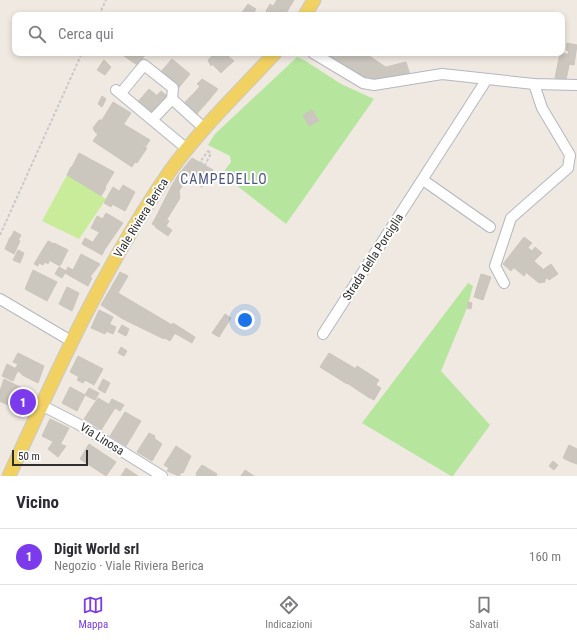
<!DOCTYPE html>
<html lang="it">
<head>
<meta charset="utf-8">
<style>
	body { margin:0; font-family:"Roboto Condensed",sans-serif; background:#f7f7f7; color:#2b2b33 }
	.scale { position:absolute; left:12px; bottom:10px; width:76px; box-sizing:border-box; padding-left:4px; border:2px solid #2e2e2e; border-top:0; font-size:11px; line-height:14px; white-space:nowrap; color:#2e2e2e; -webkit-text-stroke:3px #fff; paint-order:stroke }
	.you { position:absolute; left:245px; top:320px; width:14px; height:14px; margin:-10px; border:3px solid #fff; border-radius:50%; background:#1a73e8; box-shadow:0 0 0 6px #1a73e833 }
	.badge { display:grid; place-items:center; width:26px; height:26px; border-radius:50%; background:#7c3aed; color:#fff; font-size:13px; font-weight:700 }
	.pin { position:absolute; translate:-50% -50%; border:2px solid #fff; box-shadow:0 1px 4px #0006 }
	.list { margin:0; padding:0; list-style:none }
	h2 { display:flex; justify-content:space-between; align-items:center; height:52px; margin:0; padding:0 16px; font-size:17px }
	h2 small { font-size:13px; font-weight:400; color:#7c7c81 }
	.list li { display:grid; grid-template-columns:26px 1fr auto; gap:12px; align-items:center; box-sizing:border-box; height:56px; padding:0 16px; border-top:1px solid #e1e1e2 }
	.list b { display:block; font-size:15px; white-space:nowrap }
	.list p { margin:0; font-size:13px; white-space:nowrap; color:#7c7c81 }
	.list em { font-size:13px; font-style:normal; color:#7c7c81 }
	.icon { flex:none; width:22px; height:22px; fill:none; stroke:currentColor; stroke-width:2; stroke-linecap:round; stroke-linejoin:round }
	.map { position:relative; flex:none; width:577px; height:476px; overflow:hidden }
	.search { position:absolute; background:#fff; box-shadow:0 2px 6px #0003; left:12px; right:12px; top:12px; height:44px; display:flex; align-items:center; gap:10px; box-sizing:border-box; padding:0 14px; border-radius:8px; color:#7c7c81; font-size:15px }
	.sheet { height:108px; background:#fff }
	nav { display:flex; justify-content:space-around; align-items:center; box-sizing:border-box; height:56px; border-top:1px solid #e1e1e2; background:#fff; font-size:11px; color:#7c7c81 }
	nav a { display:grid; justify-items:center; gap:2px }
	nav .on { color:#7c3aed }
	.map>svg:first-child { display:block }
	.green { fill:#b6e59e; fill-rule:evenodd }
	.pitch { fill:#c9ec9a }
	.building { fill:#cbc7bf; stroke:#cbc5ba }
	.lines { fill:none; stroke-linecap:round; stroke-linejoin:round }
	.minor-casing { stroke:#b4b7c1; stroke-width:12 }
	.major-casing { stroke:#c9c9c9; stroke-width:15 }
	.path { stroke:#c9c9c9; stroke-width:2; stroke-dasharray:3 2; stroke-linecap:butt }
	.minor { stroke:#fff; stroke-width:10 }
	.major { stroke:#f2d163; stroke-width:13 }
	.labels { text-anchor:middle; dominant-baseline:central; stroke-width:4; stroke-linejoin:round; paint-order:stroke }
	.street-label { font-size:12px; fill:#2e2e2e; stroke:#fff }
	.quarter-label { font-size:14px; letter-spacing:1px; fill:#4d5680; stroke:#fff }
</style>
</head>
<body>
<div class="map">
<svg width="577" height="476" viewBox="0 0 577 476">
	<rect width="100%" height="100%" fill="#efe9e1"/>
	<!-- green -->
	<g class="green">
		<path d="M297 57 304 60 341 84 374 99 286 224 222 174 231 162 230 156 208 145 215 134ZM312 110 319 121 309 126 303 115Z"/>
		<polygon points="468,283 473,286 467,308 441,371 490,425 453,476 451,476 362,423"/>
	</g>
	<!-- pitch -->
	<polygon class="pitch" points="67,175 106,199 79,239 42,221"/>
	<!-- building -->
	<g class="building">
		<polygon points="277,0 294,0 285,15 272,15 266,11 270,4 273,6"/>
		<polygon points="248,4 256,9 252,15 240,15"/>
		<polygon points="567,43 577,45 574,65 569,64 571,55 568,54 569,51 566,50"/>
		<polygon points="126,53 147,53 137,65 124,56"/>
		<polygon points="215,53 219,53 222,55 211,66 208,60"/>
		<polygon points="224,53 234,61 227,67 219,58"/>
		<polygon points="323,53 336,53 333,60"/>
		<polygon points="336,53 365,53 384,66 373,84 333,60"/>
		<polygon points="560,53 571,55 566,80 555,78"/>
		<polygon points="219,58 227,67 221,73 213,65"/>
		<polygon points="172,59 190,74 176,91 158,75"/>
		<polygon points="104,60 111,67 105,75 97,70"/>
		<polygon points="406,62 410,75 374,83 384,66 386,67"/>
		<polygon points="202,79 218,89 209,100 200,93 199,94 195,92 200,86 197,84"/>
		<polygon points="149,89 162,100 149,115 136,104"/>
		<polygon points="161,91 167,96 163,101 156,96"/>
		<polygon points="195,92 199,94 200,93 209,100 194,117 181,106"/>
		<polygon points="102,96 106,99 102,107 98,104"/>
		<polygon points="113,102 131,113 123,125 110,116 107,120 102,120"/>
		<polygon points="312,110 319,121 309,126 303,115"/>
		<polygon points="110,116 150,140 146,146 107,120"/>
		<polygon points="99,120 107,120 113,124 103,138 95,132 93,128"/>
		<polygon points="113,124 147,148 137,163 102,139"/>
		<polygon points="98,134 103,138 102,139 135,162 132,167 93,141"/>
		<polygon points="79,153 114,172 105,187 72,167"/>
		<polygon points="192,158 213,170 202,187 187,178 179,191 171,187 178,175"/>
		<polygon points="71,167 99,184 95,192 67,175"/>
		<polygon points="99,184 106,188 101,196 95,192"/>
		<polygon points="123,185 135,192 125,211 112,204"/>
		<polygon points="113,187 119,191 111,207 104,203"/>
		<polygon points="171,187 179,191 180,198 167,219 162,216 160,220 156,217"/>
		<polygon points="106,213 123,223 105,249 93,242 101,230 98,228"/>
		<polygon points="97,216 103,219 98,228 101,230 99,232 91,228"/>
		<polygon points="162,216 169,221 166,226 172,230 168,236 155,227"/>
		<polygon points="156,217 160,220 156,226 152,224"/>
		<polygon points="14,231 21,235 18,241 11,237"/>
		<polygon points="10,237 20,241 14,254 5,249"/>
		<polygon points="524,237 532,243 512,266 514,267 511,271 503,264"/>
		<polygon points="85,238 105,249 102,255 82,244"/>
		<polygon points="48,241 54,244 47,259 49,261 48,264 45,262 43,265 39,263 38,266 34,264"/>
		<polygon points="54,243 68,250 60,266 47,259"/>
		<polygon points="527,247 532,251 535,247 542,253 534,261 536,263 528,274 527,272 524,276 512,266"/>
		<polygon points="18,250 24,253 20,263 13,260"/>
		<polygon points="81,254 100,264 90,277 92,278 88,286 70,276"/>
		<polygon points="536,263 544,270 540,273 533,268"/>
		<polygon points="551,264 558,274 549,280 544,269"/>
		<polygon points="59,267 66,271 62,278 55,274"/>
		<polygon points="68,267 73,270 70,276 65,273"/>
		<polygon points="533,268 540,273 545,269 549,278 545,279 545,282 539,283 528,274"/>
		<polygon points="33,270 57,282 47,301 25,289"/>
		<polygon points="120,272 128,276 118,293 172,325 164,339 123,319 101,305"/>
		<polygon points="481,274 491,277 483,300 474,297"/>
		<polygon points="67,287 79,293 72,311 59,304"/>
		<polygon points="468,302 472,303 471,309 467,308"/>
		<polygon points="99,310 113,317 105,334 91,328"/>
		<polygon points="225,314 231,318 219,337 212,333"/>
		<polygon points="173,323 195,337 192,343 169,330"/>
		<polygon points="109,324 116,327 113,334 106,331"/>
		<polygon points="122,325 129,329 126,336 118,332"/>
		<polygon points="169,330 175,333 170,341 165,338"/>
		<polygon points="121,347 127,351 124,356 118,353"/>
		<polygon points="18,353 30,359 22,374 15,369 18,364 13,362"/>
		<polygon points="329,353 356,369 347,384 320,367"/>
		<polygon points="78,356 103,369 94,385 70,372"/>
		<polygon points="30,359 44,366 38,383 22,375"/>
		<polygon points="7,364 18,370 13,381 2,376"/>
		<polygon points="357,366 379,380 368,397 347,383"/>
		<polygon points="79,377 85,380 83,383 77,380"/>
		<polygon points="4,379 18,386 9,405 1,402 5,394 0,391"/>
		<polygon points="103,379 110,383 105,393 98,389"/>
		<polygon points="376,385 381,388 374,400 368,397"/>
		<polygon points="18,386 33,393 23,414 8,406"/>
		<polygon points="70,387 85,395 77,411 62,403"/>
		<polygon points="89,388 99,393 95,400 85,395"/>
		<polygon points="0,391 5,394 1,402 0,401"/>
		<polygon points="98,398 115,408 101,430 84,419"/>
		<polygon points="112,399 124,405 120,411 109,404"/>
		<polygon points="125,412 141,421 126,446 110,436"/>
		<polygon points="50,419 69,428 60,445 42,436"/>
		<polygon points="149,433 155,436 154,438 162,444 152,461 137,452"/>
		<polygon points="53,442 66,446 58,457 48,449"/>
		<polygon points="89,444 116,462 106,476 80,459"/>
		<polygon points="569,445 577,449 571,462 563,458"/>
		<polygon points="176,446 191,456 183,473 182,472 179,476 167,471 169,468 164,465"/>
		<polygon points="577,449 577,464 571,462"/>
		<polygon points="553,461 558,465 554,470 549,466"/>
		<polygon points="202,465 217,474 216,476 197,476 196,473"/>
		<polygon points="126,468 138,476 121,476"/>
		<polygon points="245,470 254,476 241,476"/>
	</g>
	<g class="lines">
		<!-- minor casing -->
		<g class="minor-casing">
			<g id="minor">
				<polyline points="313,53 363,83 374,85 442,74 534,84 577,85"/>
				<polyline points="116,90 187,149"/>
				<polyline points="121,93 144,65 173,88 172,99 205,129"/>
				<polyline points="153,119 172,99"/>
				<polyline points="423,180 490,227"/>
				<polyline points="504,283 495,266 511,218 568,168 570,155 542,108 534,84"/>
				<polyline points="0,299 71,341"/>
				<polyline points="323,334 487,79"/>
				<polyline points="41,405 78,424 162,476"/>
			</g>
		</g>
		<!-- major casing -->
		<g class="major-casing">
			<g id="major">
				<polyline points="305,15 314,0"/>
				<path d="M9 476C57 371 104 266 170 171 201 128 240 91 275 53"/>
			</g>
		</g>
		<!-- path -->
		<g class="path">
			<polyline points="99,15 106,0"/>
			<polygon points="208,151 211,153 205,165 200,162"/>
			<polyline points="0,235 82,53"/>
		</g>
		<!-- minor -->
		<use href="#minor" class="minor"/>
		<!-- major -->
		<use href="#major" class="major"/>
	</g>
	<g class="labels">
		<!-- street labels -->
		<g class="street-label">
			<text transform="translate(141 218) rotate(-58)">Viale Riviera Berica</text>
			<text transform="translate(373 257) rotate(-57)">Strada della Porciglia</text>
			<text transform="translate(102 439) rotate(32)">Via Linosa</text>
		</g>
		<!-- quarter labels -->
		<g class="quarter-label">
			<text x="224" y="179">CAMPEDELLO</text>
		</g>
	</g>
</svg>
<div class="scale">50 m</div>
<div class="you"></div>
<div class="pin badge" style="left:23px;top:402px">1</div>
<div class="search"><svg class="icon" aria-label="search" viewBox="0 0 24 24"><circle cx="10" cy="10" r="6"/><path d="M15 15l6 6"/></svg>Cerca qui</div>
</div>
<section class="sheet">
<h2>Vicino<small></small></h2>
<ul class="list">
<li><span class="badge">1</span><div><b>Digit World srl</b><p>Negozio · Viale Riviera Berica</p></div><em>160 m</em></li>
</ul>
</section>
<nav>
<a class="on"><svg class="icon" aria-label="map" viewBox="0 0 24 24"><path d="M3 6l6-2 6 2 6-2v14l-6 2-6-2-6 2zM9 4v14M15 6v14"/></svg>Mappa</a>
<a><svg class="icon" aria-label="directions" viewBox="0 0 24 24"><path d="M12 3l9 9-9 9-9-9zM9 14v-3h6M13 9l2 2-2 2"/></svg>Indicazioni</a>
<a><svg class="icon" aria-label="saved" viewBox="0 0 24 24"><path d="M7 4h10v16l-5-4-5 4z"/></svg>Salvati</a>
</nav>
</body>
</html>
